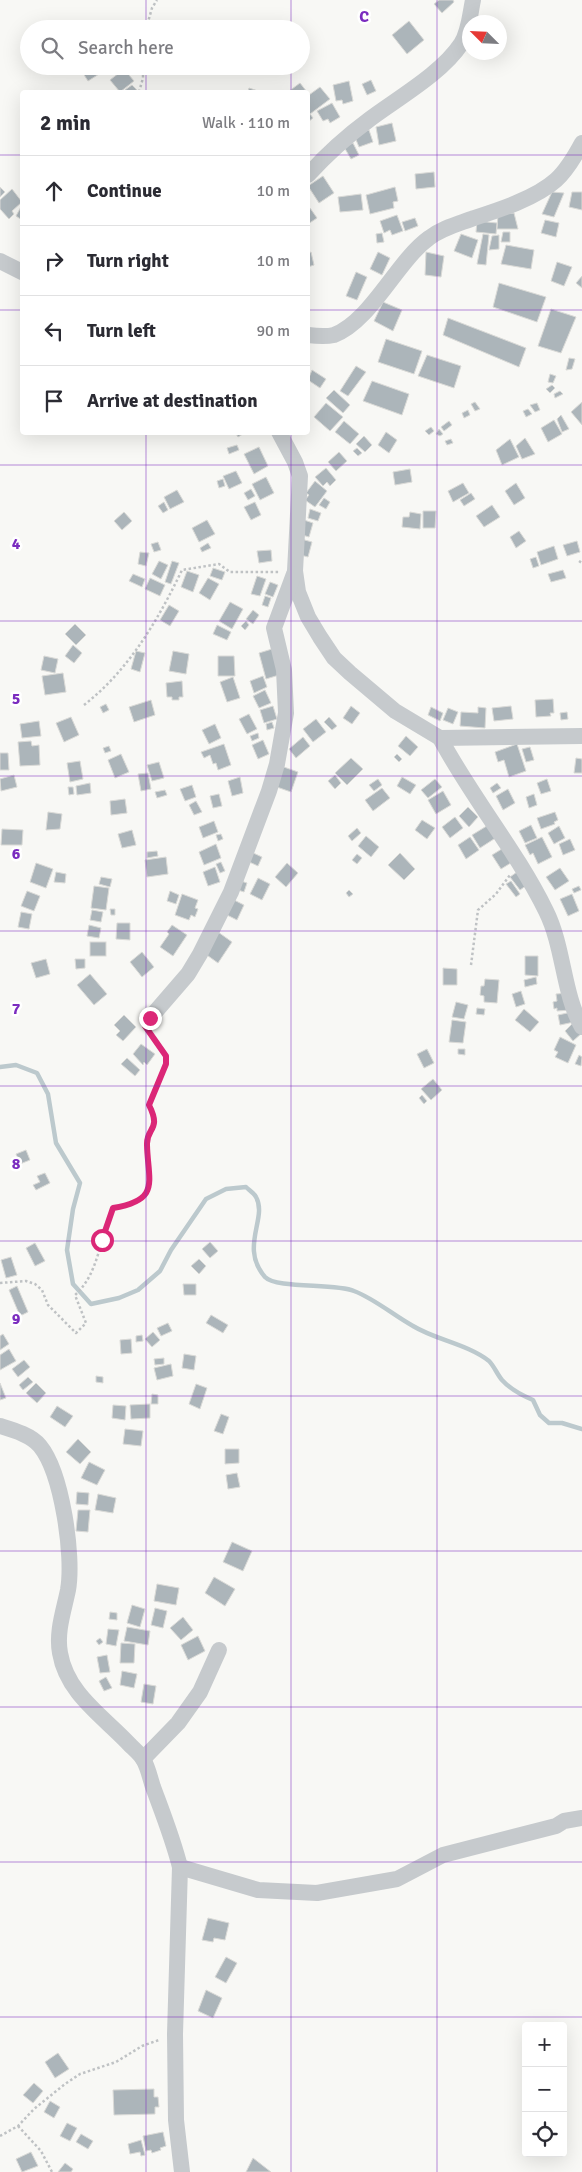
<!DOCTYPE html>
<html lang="en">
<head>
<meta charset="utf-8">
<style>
	body { margin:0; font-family:Signika,sans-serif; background:#f7f7f7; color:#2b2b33 }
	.controls { position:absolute; right:15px; bottom:15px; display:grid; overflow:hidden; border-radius:5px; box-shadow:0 5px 20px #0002 }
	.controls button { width:45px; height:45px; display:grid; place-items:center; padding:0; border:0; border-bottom:1px solid #e1e1e2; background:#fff; color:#2b2b33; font:25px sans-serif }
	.compass { position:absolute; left:462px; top:15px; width:45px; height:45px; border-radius:50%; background:#fff; box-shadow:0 5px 20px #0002; rotate:294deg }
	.stop { position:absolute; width:15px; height:15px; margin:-11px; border:4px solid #db2777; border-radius:50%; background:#fff }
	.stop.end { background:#db2777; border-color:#fff; box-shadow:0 1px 5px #0008 }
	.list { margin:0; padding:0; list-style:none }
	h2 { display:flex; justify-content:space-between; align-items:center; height:65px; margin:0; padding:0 20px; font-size:21px }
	h2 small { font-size:16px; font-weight:400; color:#7c7c81 }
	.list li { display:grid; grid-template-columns:32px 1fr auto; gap:15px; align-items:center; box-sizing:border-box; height:70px; padding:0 20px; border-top:1px solid #e1e1e2 }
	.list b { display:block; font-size:19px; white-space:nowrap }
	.list em { font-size:16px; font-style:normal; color:#7c7c81 }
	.icon { flex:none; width:28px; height:28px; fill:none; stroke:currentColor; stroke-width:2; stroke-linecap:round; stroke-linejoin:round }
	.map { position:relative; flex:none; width:582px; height:2172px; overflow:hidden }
	.search { position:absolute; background:#fff; box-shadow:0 5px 20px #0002; left:20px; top:20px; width:290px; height:55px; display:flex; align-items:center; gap:12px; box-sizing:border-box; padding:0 18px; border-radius:28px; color:#7c7c81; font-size:19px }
	.panel { position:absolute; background:#fff; box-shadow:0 5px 20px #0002; left:20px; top:90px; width:290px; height:345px; border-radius:5px }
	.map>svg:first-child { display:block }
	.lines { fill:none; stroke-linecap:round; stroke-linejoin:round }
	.stream { stroke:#bcc9cd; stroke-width:4.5 }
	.building { fill:#acb5ba; stroke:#dadad7 }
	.path { stroke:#bfc2c4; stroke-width:2.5; stroke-dasharray:2.5 2.5; stroke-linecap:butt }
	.minor { stroke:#c6cacd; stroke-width:16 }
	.route { stroke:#db2777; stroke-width:6 }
	.grid { fill:none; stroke:#7b2cbf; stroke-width:1; stroke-opacity:0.55 }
	.grid-label { font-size:16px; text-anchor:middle; font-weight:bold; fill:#7b2cbf; stroke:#fff; stroke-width:5; stroke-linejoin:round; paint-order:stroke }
</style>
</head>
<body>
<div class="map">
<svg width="582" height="2172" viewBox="0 0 582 2172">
	<rect width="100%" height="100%" fill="#f8f8f5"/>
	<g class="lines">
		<!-- stream -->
		<path class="stream" d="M0 1067 16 1065 37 1073 48 1094 56 1143 80 1183 73 1209 67 1250 73 1284 91 1304 119 1298 138 1290 160 1271 171 1250 206 1199 226 1189 246 1187C249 1190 254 1193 256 1197 268 1218 239 1247 265 1277 276 1289 335 1283 354 1291 375 1299 393 1315 413 1326 436 1340 467 1344 489 1361 494 1366 497 1374 502 1380 511 1390 521 1395 533 1400L540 1415 549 1423H562L582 1429"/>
	</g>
	<!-- building -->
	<g class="building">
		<polygon points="439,0 453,0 454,2 442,13 434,4"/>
		<polygon points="409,21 424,40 407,54 392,35"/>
		<polygon points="87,66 95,66 99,74 88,81 81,70"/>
		<polygon points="124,69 134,81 120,92 110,80"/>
		<polygon points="371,80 376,91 367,95 362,84"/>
		<polygon points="349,81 353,101 343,104 342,100 336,101 333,85"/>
		<polygon points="300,83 307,92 288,92"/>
		<polygon points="132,85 137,90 127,92 125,90"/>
		<polygon points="320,87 330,99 310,114 313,118 308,122 308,93 309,95"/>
		<polygon points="249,88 261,92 248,92"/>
		<polygon points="332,103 340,117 330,123 328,119 323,121 317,111"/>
		<polygon points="392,123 396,141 379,145 376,127"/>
		<polygon points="369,130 373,142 359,147 354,135"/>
		<polygon points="353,143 359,155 351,159 344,147"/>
		<polygon points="434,172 435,187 416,189 415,174"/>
		<polygon points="323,176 334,193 319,203 308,186"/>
		<polygon points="0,187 5,192 0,197"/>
		<polygon points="395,187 398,201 393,202 394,208 370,214 366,195"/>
		<polygon points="12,189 22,202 12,211 14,214 9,219 0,209 0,200"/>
		<polygon points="552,192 564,193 554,217 542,214"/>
		<polygon points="572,192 582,192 582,210 569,207"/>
		<polygon points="361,194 363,210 340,212 338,197"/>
		<polygon points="22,205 22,220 16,216"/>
		<polygon points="310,208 317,218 308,224 308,210"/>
		<polygon points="514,213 518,229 497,229 498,214"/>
		<polygon points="397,215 403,231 392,235 390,230 384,233 380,221"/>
		<polygon points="415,218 418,226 405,231 402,222"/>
		<polygon points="545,220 559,223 556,237 541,233"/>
		<polygon points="477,221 497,223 496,234 476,232"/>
		<polygon points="503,232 510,232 510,242 501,242"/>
		<polygon points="382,233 384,242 377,243 376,234"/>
		<polygon points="461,234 478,240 472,258 454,251"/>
		<polygon points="483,234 489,235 486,265 477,264"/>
		<polygon points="499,235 499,249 489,250 492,236"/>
		<polygon points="506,245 534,250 531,269 501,264"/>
		<polygon points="311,252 314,265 308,267 308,253"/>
		<polygon points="378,252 390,258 382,275 370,269"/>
		<polygon points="426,252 444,256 441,277 425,275"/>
		<polygon points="557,262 572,267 564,286 551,281"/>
		<polygon points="356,272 367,277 357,300 346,296"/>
		<polygon points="582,276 582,288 576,283"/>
		<polygon points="499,283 546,297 537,322 493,307"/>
		<polygon points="383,302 402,310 393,331 374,321"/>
		<polygon points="551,309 576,317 561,353 538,346"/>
		<polygon points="448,318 526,348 519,367 443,335"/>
		<polygon points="386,339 422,351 414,374 378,362"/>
		<polygon points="427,355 461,366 454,388 418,376"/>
		<polygon points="569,358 575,359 572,369 566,370"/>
		<polygon points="356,366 366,372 348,396 340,391"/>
		<polygon points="312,370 326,379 320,388 308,380"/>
		<polygon points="550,374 556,376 553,383 548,382"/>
		<polygon points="372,381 409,394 402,415 363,401"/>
		<polygon points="552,385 555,388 550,393 546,389"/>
		<polygon points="334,390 350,405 343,413 326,398"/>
		<polygon points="560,391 563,394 555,398 554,394"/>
		<polygon points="475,402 480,409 475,411 471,404"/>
		<polygon points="582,402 582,425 571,412"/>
		<polygon points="326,403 343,417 330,431 314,417"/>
		<polygon points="537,403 540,410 535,412 530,405"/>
		<polygon points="528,409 532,414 526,417 523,411"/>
		<polygon points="468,410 470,415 464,418 462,413"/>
		<polygon points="561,415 569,429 562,432 557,419"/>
		<polygon points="554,420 562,434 548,442 541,428"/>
		<polygon points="344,421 359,434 350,444 335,432"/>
		<polygon points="449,421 452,425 444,431 441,427"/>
		<polygon points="431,427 434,431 429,435 425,431"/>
		<polygon points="439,429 443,434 440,436 436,434"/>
		<polygon points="235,432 246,432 238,437"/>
		<polygon points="386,432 397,440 389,453 378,445"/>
		<polygon points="364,436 372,445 365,452 356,444"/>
		<polygon points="525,438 535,454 522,459 516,446"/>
		<polygon points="451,439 453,443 447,445 445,441"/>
		<polygon points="510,439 519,457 502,465 496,450"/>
		<polygon points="237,445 239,450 229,454 227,448"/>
		<polygon points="259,447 268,466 254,474 244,454"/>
		<polygon points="357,448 362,453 358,456 353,451"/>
		<polygon points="339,452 347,461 336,471 328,462"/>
		<polygon points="326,468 336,480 330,486 327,482 323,486 315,477"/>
		<polygon points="410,469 412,482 395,485 393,472"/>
		<polygon points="236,471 242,483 229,489 223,476"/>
		<polygon points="266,477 274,493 260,500 252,484"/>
		<polygon points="223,479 225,486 219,488 217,481"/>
		<polygon points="315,481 327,491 315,507 305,500 309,495 306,493"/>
		<polygon points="463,483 469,493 453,502 448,491"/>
		<polygon points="516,483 525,498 514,505 505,491"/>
		<polygon points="251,489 255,496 248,500 244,493"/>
		<polygon points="177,490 184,502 170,509 164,497"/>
		<polygon points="471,493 475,499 464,506 460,500"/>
		<polygon points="324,498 330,502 326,509 319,505"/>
		<polygon points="164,502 168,510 163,513 158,506"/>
		<polygon points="255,502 261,515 251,520 244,507"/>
		<polygon points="492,505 500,517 484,527 476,516"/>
		<polygon points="310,509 321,513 318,521 308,518"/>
		<polygon points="423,511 436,511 435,528 423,528"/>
		<polygon points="124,512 132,521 122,530 114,521"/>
		<polygon points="410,512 421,514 420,529 402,527 403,517 409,517"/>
		<polygon points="207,520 215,534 199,542 192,528"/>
		<polygon points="304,520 313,523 309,537 299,534"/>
		<polygon points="519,531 526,541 516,548 510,537"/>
		<polygon points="301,539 312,542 308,557 297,554"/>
		<polygon points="577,541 580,552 567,556 563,545"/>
		<polygon points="158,542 161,550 154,552 151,544"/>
		<polygon points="208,543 211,548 202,552 200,548"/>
		<polygon points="554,546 558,559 541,565 537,552"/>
		<polygon points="271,550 272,561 259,563 257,551"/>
		<polygon points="140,552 149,553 146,566 138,564"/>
		<polygon points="536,557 539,566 533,568 530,559"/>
		<polygon points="159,561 168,565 161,579 152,574"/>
		<polygon points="172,561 179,563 171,584 165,582"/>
		<polygon points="213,568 225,572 222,580 210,576"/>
		<polygon points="563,570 566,578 551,582 548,574"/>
		<polygon points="187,571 199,575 193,592 181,587"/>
		<polygon points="133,574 145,579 142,587 129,581"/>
		<polygon points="257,576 266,579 260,596 251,594"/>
		<polygon points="150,578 165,585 160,596 145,589"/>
		<polygon points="208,578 219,584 210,600 199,593"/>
		<polygon points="270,582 278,585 273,597 265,594"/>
		<polygon points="265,596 271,598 268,607 262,605"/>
		<polygon points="230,602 243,609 232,629 219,621"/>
		<polygon points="169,605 179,611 170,626 160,620"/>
		<polygon points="253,610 259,615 253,624 246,619"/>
		<polygon points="246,621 249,625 245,630 241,626"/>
		<polygon points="75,624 86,635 76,645 65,634"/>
		<polygon points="217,625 231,632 227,640 213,634"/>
		<polygon points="73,645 82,653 74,663 65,656"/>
		<polygon points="272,649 279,675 266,679 259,653"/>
		<polygon points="136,651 145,653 140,672 131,669"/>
		<polygon points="173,651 189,654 186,674 169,671"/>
		<polygon points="44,656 58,659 55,673 41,670"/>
		<polygon points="218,656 234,656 235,676 218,676"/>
		<polygon points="63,673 66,692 45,695 42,676"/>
		<polygon points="263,676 267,687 254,693 250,681"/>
		<polygon points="233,677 240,698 227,702 220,682"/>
		<polygon points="182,681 183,697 179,697 179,700 172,700 172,697 167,697 166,683"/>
		<polygon points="265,690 271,703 259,708 253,696"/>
		<polygon points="553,699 554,713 550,713 551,716 536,717 535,700"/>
		<polygon points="151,700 155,715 134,722 129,707"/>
		<polygon points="106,704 109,710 103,713 100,707"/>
		<polygon points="273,706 277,719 264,723 260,710"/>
		<polygon points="351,706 360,713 352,724 343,718"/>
		<polygon points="511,706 513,719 494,721 492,708"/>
		<polygon points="431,707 443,713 440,721 428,715"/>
		<polygon points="478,707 486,708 485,728 460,726 461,712 478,713"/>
		<polygon points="448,708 458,712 453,724 443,720"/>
		<polygon points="567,712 568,719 561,720 560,713"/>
		<polygon points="249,714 257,729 247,734 239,719"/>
		<polygon points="71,717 79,735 64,742 56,723"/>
		<polygon points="329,717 337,726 332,730 324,722"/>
		<polygon points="316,719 326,732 313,742 303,729"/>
		<polygon points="39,721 41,736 22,738 20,724"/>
		<polygon points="272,722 274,728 267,730 266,724"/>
		<polygon points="215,724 221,738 209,744 202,730"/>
		<polygon points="258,733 259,738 252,741 250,736"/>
		<polygon points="406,736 418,747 410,756 398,746"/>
		<polygon points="303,737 310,746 296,758 289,749"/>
		<polygon points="263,740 269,754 258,759 252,745"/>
		<polygon points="31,741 32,746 39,745 40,765 20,766 18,742"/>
		<polygon points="224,744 231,765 218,770 216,763 213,764 210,755 204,758 201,752"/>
		<polygon points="517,744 526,771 509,777 504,760 498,762 495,752"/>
		<polygon points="109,746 111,751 105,753 103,748"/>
		<polygon points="530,747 534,760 526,762 522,749"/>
		<polygon points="0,753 8,753 9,770 0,770"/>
		<polygon points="121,754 129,772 115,778 108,760"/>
		<polygon points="397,754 402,759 399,762 394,757"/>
		<polygon points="351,758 363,769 347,785 335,773"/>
		<polygon points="576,758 582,759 582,773 574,773"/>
		<polygon points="80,761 83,779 70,782 67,763"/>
		<polygon points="159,762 164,778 152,781 147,765"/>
		<polygon points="281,766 298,772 291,792 274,786"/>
		<polygon points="148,773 151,789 141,791 138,774"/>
		<polygon points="14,775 17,787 1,791 0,779"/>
		<polygon points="335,775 341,783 335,789 328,781"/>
		<polygon points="240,777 243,793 232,796 228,781"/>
		<polygon points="402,777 416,785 410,794 397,786"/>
		<polygon points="378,779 382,785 374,791 369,785"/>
		<polygon points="435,779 442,787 428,798 421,790"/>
		<polygon points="547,779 551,791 541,794 537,783"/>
		<polygon points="90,783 91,793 77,795 76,786"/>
		<polygon points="497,783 501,788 493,793 490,788"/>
		<polygon points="192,785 196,797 185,801 180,789"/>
		<polygon points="68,787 73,787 74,794 69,795"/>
		<polygon points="382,788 390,798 373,811 365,800"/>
		<polygon points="508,789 515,803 503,810 496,796"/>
		<polygon points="165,790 167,795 157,798 155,792"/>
		<polygon points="443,791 451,805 436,814 428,800"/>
		<polygon points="219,794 222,806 213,808 210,796"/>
		<polygon points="534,794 537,805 529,808 526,797"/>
		<polygon points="125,799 127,813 111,815 110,801"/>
		<polygon points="196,801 202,812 194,815 189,805"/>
		<polygon points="468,807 478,817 469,827 459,816"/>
		<polygon points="48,812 62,814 60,829 46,830"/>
		<polygon points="555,812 558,820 554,822 555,824 541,829 537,818"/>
		<polygon points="455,817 463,828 450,838 442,827"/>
		<polygon points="422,820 435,828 427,839 415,830"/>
		<polygon points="214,821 218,832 203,838 199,827"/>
		<polygon points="490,824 497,837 480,848 472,835"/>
		<polygon points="531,825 537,838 525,843 519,831"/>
		<polygon points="559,826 565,838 554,844 548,833"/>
		<polygon points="357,828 361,833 352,841 348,836"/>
		<polygon points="2,829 23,830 22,845 1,845"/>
		<polygon points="132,830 136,845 122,848 118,834"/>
		<polygon points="221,834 223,839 218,841 216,835"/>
		<polygon points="366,836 379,847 371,857 358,846"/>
		<polygon points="470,837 479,850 466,859 458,845"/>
		<polygon points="542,837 552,857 538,864 533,853 530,855 525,845"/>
		<polygon points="570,839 575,850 563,855 559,844"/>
		<polygon points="216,844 221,858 204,865 199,852"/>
		<polygon points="505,847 514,861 501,869 492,855"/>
		<polygon points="157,851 158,856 147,858 147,852"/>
		<polygon points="251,852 262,857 258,866 247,861"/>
		<polygon points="400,853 415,869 404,880 388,865"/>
		<polygon points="357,854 362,858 357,864 352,860"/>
		<polygon points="166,857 168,874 147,877 145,860"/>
		<polygon points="221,862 225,871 220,873 216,864"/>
		<polygon points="36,863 53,869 46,888 30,882"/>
		<polygon points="287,863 298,873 286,887 275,877"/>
		<polygon points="215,867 220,882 208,886 203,872"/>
		<polygon points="560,868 569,881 555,890 546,877"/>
		<polygon points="56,872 66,874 65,883 54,882"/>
		<polygon points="517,872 527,885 520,890 510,877"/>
		<polygon points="101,877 112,879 110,887 99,884"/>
		<polygon points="258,878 270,884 262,900 250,894"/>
		<polygon points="241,881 247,883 244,892 238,890"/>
		<polygon points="511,881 520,894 516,897 506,884"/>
		<polygon points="94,886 109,888 106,910 91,908"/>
		<polygon points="579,886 581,890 574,893 572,889"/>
		<polygon points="349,890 353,894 349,897 346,893"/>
		<polygon points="27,891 40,896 34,911 21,906"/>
		<polygon points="170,891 179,895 176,904 167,901"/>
		<polygon points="182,894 198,900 195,908 198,909 195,917 191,915 189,920 175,915"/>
		<polygon points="572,894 579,911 568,916 560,899"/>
		<polygon points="234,900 244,905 237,920 227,915"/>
		<polygon points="110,909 115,909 115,915 111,915"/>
		<polygon points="92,910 103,912 101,922 90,920"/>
		<polygon points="21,912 32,914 29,929 18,927"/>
		<polygon points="117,923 130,923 130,940 116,939"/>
		<polygon points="89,925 101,928 99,938 87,936"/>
		<polygon points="172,925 187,935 173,956 160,947 169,934 167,932"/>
		<polygon points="218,932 232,942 218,963 204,953"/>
		<rect x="90" y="942" width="16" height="14"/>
		<polygon points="142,952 154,967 142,977 130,962"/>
		<polygon points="525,956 538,956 538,976 525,975"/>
		<polygon points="46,959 50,974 36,978 31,963"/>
		<polygon points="75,959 85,959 85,968 76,969"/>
		<polygon points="443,968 457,969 457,985 443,985"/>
		<polygon points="90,974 107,994 94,1005 77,985"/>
		<polygon points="536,977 537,984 525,987 524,980"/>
		<polygon points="485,979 499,980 497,1003 484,1002 484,996 480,995 481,986 484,986"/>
		<polygon points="521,991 525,1004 516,1007 512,994"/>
		<polygon points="569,993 570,1010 557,1011 557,1008 554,1009 553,1002 557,1001 556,994"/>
		<polygon points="456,1002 468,1005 464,1019 452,1017"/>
		<polygon points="477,1008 485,1009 484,1015 476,1014"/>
		<polygon points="524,1009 539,1022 530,1032 515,1020"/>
		<polygon points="572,1012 574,1022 560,1025 558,1015"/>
		<polygon points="124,1015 136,1027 123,1041 116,1035 120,1031 114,1025"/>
		<polygon points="452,1020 466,1022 463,1043 449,1042"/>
		<polygon points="574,1022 582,1033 573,1041 565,1031"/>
		<polygon points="560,1037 576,1045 568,1063 555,1057 558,1052 554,1050"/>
		<polygon points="141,1044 155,1054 147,1065 144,1062 143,1065 133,1054"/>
		<polygon points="427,1049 434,1063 424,1068 417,1054"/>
		<polygon points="458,1049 465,1049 465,1055 458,1054"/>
		<polygon points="579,1055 582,1057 581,1066 575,1064"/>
		<polygon points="127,1058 140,1070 135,1076 121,1064"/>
		<polygon points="433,1079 442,1090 431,1100 421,1089"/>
		<polygon points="422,1095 427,1101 424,1104 419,1098"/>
		<polygon points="26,1150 30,1160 20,1164 16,1154"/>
		<polygon points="45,1173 50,1183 36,1190 33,1185 40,1182 37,1176"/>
		<polygon points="210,1242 218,1251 210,1258 202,1249"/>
		<polygon points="35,1243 45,1261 35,1266 26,1248"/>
		<polygon points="11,1257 17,1275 6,1278 1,1260"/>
		<polygon points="199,1259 206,1266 199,1274 191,1266"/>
		<polygon points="183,1284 196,1284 196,1295 184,1295"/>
		<polygon points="17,1286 28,1312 20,1316 9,1290"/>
		<polygon points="211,1315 228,1325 223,1333 206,1323"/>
		<polygon points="168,1323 172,1331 161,1336 157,1328"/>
		<polygon points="153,1332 160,1340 152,1347 145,1339"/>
		<polygon points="3,1334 9,1344 0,1350 0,1336"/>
		<polygon points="142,1335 143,1341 136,1342 136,1336"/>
		<polygon points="131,1339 132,1353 121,1354 120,1340"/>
		<polygon points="9,1349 16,1361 0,1370 0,1355"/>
		<polygon points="184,1354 196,1356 194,1370 182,1368"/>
		<polygon points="164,1358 164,1364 155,1365 154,1359"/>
		<polygon points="24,1360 30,1367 18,1377 12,1369"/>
		<polygon points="171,1364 173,1376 157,1380 154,1368"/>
		<polygon points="96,1376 103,1377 103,1383 96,1382"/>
		<polygon points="28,1377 33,1382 23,1390 19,1385"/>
		<polygon points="0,1383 6,1398 0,1400"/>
		<polygon points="36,1383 46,1393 37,1403 26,1393"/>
		<polygon points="196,1384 207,1388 200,1409 189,1404"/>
		<polygon points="152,1394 158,1395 158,1404 151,1404"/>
		<polygon points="150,1404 150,1418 131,1419 130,1405"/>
		<polygon points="113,1405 126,1406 125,1420 112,1418"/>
		<polygon points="57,1406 73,1416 65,1427 50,1417"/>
		<polygon points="221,1414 229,1417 223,1434 214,1431"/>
		<polygon points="125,1429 143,1431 141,1446 123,1444"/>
		<polygon points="78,1439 91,1452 80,1464 66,1452"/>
		<polygon points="225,1449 239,1449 239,1463 225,1464"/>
		<polygon points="89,1462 105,1470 97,1485 81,1478"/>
		<polygon points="237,1473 240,1487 228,1489 226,1475"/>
		<polygon points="77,1492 89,1493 88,1505 76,1504"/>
		<polygon points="98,1494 116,1498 113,1513 95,1510"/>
		<polygon points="78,1510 90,1510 88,1532 76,1531"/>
		<polygon points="232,1542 252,1551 243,1571 223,1562"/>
		<polygon points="214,1577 235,1589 225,1606 205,1593"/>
		<polygon points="157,1584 179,1588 176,1605 154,1601"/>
		<polygon points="132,1605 145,1609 140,1627 127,1623"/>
		<polygon points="155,1608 167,1611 163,1628 151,1625"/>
		<polygon points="110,1612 117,1613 117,1620 109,1619"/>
		<polygon points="183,1617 193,1630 181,1640 170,1628"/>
		<polygon points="127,1627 150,1631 148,1645 124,1641"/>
		<polygon points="108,1629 119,1630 116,1646 106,1644"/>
		<polygon points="198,1636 205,1651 188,1660 181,1645"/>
		<polygon points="100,1638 103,1642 99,1645 96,1641"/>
		<polygon points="121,1643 135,1644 134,1663 120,1663"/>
		<polygon points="107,1655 110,1672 100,1673 97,1657"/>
		<polygon points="122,1671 137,1674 134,1688 120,1685"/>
		<polygon points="106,1677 112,1688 104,1691 99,1681"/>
		<polygon points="144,1684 156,1686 153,1704 141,1702"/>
		<polygon points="208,1918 229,1923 225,1940 214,1938 213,1942 202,1940"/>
		<polygon points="226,1957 237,1963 226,1983 215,1977"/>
		<polygon points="206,1990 222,1998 213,2018 198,2011"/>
		<polygon points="58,2053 69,2069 55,2078 45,2062"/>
		<polygon points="34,2083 43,2091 33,2103 23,2095"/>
		<polygon points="154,2089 154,2097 158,2097 159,2107 155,2107 155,2114 114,2115 113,2090"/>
		<polygon points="50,2101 60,2107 54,2118 44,2112"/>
		<polygon points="67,2123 77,2128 70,2141 60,2136"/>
		<polygon points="163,2132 166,2146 160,2148 161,2150 152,2153 151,2150 146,2151 143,2136"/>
		<polygon points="81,2134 93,2141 88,2149 76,2142"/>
		<polygon points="141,2140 145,2155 141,2156 140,2152 130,2154 128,2144"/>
		<polygon points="31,2152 38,2166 22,2172 16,2159"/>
		<polygon points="253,2158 271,2172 246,2172"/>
		<polygon points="65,2163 73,2169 71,2172 58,2172"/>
	</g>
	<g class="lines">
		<!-- path -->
		<g class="path">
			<polyline points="146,29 152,8 157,0"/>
			<polyline points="139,92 143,78 143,66"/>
			<polyline points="579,561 582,563"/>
			<path d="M84 705C129 670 158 620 182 570L219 564 230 572H279"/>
			<polyline points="471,965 478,910 496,894 510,875"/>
			<path d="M0 1283 26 1281 35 1284 42 1290 48 1305 76 1333 86 1323 75 1295C99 1274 100 1236 113 1208 161 1200 148 1182 147 1145 146 1127 162 1129 149 1105L166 1064V1057L150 1034"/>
			<polyline points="18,2126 41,2151 52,2172"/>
			<polyline points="0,2136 18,2126 34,2109 65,2084 80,2074 116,2062 142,2046 159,2040"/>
		</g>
		<!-- minor -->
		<g class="minor">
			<path d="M308 175C327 154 347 136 370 119 398 98 442 73 461 44 469 32 470 14 473 0"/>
			<polyline points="0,261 22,272"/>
			<path d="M308 335C316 336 325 337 334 335 371 321 397 261 429 238 442 228 458 224 474 218 499 210 536 198 556 180 567 170 575 156 582 143"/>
			<polyline points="279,432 295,462 300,476 295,571 298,592 308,617 320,637 334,658 350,673 395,711 440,738 582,736"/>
			<path d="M440 738C472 798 516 850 546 911 564 947 563 994 582 1027"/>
			<polyline points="150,1018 188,974 200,954 231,892 269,791 277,764 286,713 284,670 274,628 294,574"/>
			<path d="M0 1426C13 1430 31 1435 40 1446 62 1473 74 1556 68 1590 64 1610 56 1632 60 1653 67 1694 103 1716 130 1745 134 1749 140 1754 143 1759 148 1767 150 1778 153 1787 163 1814 173 1839 180 1867L175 2034 176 2120 182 2172"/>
			<polyline points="143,1759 178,1723 200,1692 219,1650"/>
			<polyline points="180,1867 258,1890 317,1893 397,1879 443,1855 556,1826 564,1821 582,1818"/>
		</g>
	</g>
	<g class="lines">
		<!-- route -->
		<path class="route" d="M102 1240 113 1208C161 1200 148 1182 147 1145 146 1127 162 1131 149 1105L166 1064V1056L145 1026 150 1018"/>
	</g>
	<!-- grid -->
	<path class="grid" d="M146 0V29M291 0V29M437 0V2172M146 66V92M291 66V92M0 155H22M308 155H582M0 310H22M308 310H582M146 432V2172M291 432V2172M0 465H582M0 621H582M0 776H582M0 931H582M0 1086H582M0 1241H582M0 1396H582M0 1551H582M0 1707H582M0 1862H582M0 2017H582"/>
	<g class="grid-label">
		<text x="364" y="22">C</text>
		<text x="16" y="549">4</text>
		<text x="16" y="704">5</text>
		<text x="16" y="859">6</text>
		<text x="16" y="1014">7</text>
		<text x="16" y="1169">8</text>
		<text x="16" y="1324">9</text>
	</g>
</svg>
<div class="controls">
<button>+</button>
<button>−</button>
<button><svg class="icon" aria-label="locate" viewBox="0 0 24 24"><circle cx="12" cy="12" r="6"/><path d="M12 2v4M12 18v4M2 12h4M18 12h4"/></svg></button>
</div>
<svg class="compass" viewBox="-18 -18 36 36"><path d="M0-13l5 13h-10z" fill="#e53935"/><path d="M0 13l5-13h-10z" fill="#7c7c81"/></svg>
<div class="stop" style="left:102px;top:1240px"></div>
<div class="stop end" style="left:150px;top:1018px"></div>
<div class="search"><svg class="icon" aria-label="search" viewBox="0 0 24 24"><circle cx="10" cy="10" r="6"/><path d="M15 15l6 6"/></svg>Search here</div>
<section class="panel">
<h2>2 min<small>Walk · 110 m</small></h2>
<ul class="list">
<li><svg class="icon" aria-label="ahead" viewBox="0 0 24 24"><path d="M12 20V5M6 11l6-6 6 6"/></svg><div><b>Continue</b></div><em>10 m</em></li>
<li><svg class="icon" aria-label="right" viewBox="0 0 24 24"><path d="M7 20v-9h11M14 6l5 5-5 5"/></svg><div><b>Turn right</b></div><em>10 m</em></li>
<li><svg class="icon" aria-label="left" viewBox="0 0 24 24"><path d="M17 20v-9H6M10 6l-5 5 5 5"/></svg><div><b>Turn left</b></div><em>90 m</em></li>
<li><svg class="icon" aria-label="arrive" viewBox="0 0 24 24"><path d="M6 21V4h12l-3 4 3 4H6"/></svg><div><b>Arrive at destination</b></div></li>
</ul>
</section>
</div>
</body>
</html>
